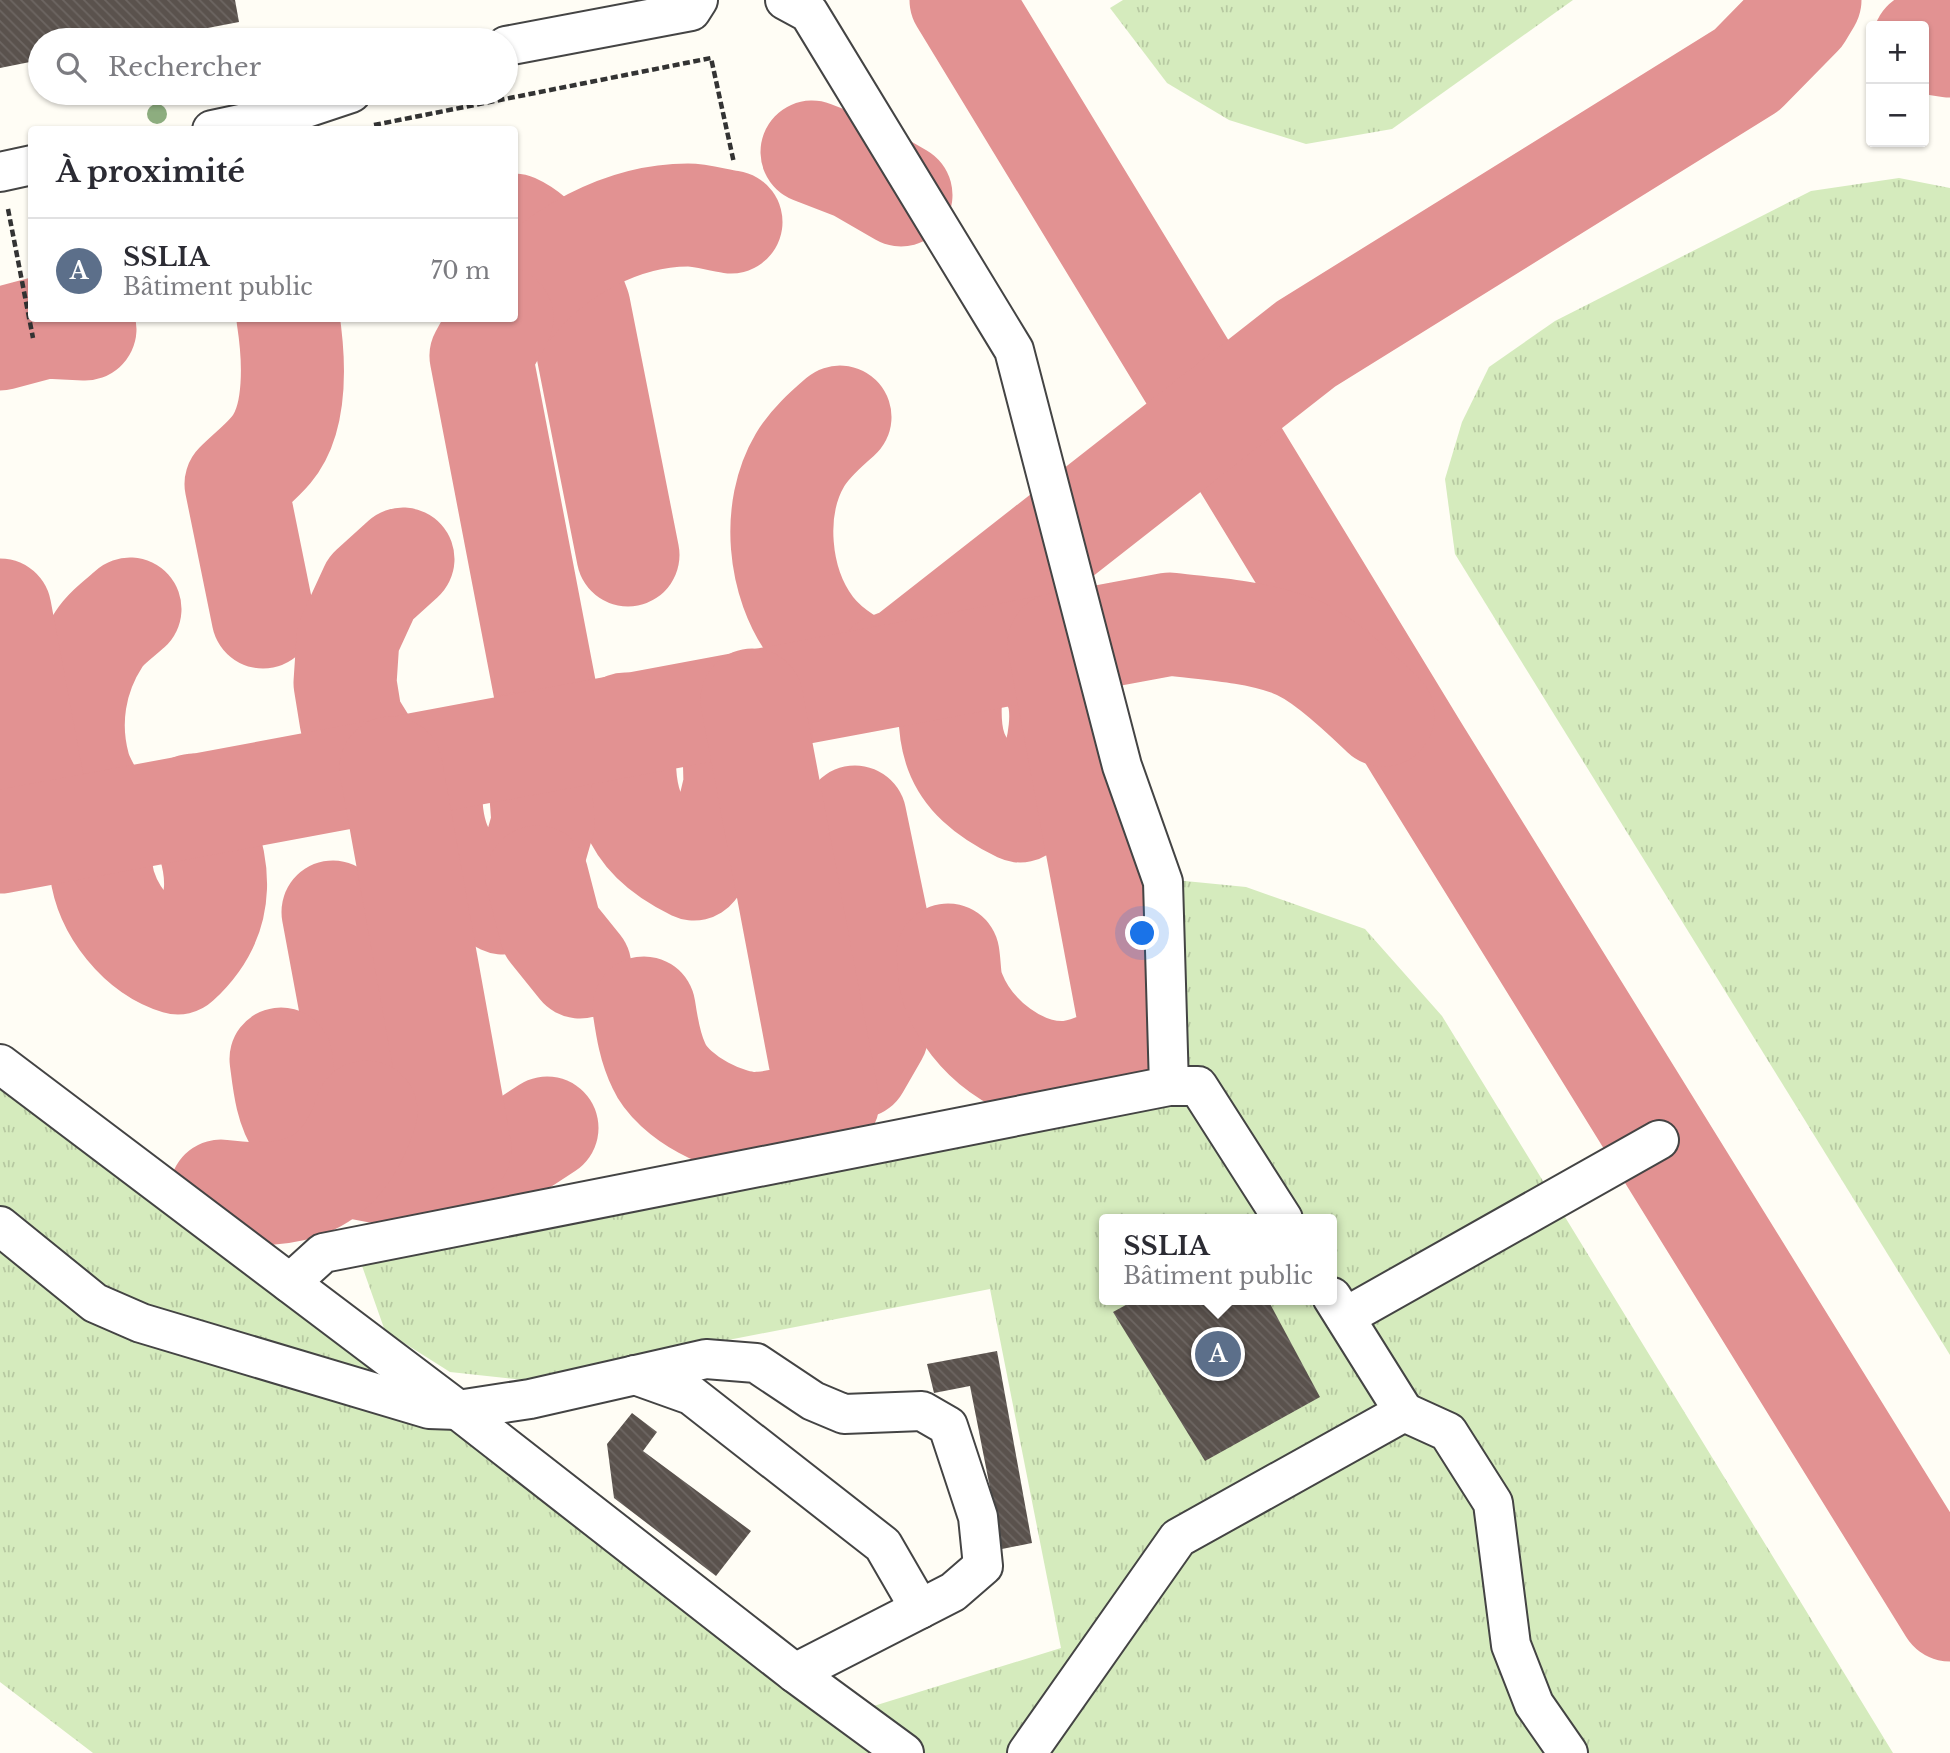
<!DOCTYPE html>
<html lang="fr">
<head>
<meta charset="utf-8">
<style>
	body { margin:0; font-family:"Libre Baskerville",serif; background:#f2f2f3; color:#2b2b33 }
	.controls { position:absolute; right:21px; top:21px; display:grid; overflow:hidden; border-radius:7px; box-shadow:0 2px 5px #0004 }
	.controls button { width:63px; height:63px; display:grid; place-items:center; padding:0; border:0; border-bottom:2px solid #e1e1e2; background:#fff; color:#2b2b33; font:35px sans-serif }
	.you { position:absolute; left:1143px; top:934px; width:24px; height:24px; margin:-18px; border:5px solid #fff; border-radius:50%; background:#1a73e8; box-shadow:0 0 0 10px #1a73e833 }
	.badge { display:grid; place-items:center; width:46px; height:46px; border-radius:50%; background:#1a73e8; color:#fff; font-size:23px; font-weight:700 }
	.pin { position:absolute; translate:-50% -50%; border:4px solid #fff; box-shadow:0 2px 7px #0006 }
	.popup { position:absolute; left:1099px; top:1214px; width:238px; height:91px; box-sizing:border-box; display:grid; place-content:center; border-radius:7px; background:#fff; filter:drop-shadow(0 2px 5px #0005); font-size:23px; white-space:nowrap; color:#7c7c81 }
	.popup b { font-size:26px; color:#2b2b33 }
	.popup::after { content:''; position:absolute; left:50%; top:100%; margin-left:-14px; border:14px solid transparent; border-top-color:#fff }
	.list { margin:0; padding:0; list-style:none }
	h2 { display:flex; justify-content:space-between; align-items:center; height:91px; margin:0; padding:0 28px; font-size:30px }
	h2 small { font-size:23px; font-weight:400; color:#7c7c81 }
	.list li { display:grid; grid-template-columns:46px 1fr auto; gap:21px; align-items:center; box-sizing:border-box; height:105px; padding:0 28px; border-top:2px solid #e1e1e2 }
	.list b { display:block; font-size:26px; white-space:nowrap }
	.list p { margin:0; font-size:23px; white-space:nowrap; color:#7c7c81 }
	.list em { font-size:23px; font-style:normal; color:#7c7c81 }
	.icon { flex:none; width:38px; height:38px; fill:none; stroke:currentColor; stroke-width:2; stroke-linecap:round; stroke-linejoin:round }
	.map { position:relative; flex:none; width:1950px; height:1753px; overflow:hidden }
	.search { position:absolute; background:#fff; box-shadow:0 2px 5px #0004; left:28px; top:28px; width:490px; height:77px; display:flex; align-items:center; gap:18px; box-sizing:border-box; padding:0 24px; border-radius:38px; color:#7c7c81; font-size:26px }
	.panel { position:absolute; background:#fff; box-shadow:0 2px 5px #0004; left:28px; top:126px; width:490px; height:196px; border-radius:7px }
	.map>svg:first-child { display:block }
	.grass { fill:url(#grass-tufts); fill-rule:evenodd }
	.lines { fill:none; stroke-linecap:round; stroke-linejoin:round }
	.taxiway { stroke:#e29292; stroke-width:103 }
	.building { fill:url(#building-back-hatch) }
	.minor-casing { stroke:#444; stroke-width:42 }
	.path { stroke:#333; stroke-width:4.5; stroke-dasharray:7 3.5; stroke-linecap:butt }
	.minor { stroke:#fff; stroke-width:38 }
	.tree { fill:#8dad7f }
</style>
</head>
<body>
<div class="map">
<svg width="1950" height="1753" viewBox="0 0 1950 1753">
	<defs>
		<pattern id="grass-tufts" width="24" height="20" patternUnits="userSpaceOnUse" patternTransform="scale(1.75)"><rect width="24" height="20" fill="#d5ebbd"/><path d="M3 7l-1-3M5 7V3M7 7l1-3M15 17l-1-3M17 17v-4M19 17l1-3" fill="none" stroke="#b6c8a1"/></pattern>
		<pattern id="building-back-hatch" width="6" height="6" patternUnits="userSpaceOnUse" patternTransform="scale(1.75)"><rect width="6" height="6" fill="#5a524d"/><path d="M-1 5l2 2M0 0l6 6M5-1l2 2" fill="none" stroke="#6d6662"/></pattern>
	</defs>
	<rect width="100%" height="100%" fill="#fffdf5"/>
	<!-- grass -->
	<g class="grass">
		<polygon points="1123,0 1573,0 1392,129 1306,144 1229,120 1167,83 1110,8"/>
		<polygon points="1899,178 1950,188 1950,1355 1455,554 1445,479 1462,422 1489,367 1555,321 1811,191"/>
		<path d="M1175 880 1246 887 1365 929 1442 1016 1893 1753H93L0 1682V1080L835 1718 1061 1648 990 1289 523 1380 450 1372 385 1331 361 1263 1176 1104ZM1104 1219H1332V1300H1104Z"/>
	</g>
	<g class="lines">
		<!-- taxiway -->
		<g class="taxiway">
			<polyline points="961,0 1417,749 1950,1610"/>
			<polyline points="1924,42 1950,46"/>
			<polyline points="812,152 856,169 901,195"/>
			<path d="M514 225C543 238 569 279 579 307L628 555"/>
			<path d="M514 303C554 252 623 215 688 215 702 215 717 220 731 222"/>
			<polyline points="502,318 481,356 554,737"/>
			<polyline points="0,339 45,327 85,329"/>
			<path d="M840 417C825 430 810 443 800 460 771 509 778 583 812 628 829 650 857 667 882 676"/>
			<path d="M130 609C120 618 106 628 99 639 74 677 67 724 79 767 84 785 98 802 103 821 107 835 99 853 101 869 106 910 139 951 178 963 229 916 222 862 193 805"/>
			<polyline points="0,610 36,801"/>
			<path d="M263 617 236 484C247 473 261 462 271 450 298 418 294 357 288 318"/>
			<path d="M954 663C944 737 948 776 1020 811 1029 800 1042 788 1048 776 1059 752 1067 707 1054 684"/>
			<polyline points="887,665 905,658 1306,344 1747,70 1801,15 1810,0"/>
			<path d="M625 724C622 795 625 836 694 869L724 831 735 785 734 745 719 720"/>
			<polyline points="382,770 351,720 345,683 348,638 371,588 403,559"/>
			<path d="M431 776C428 841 444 875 503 903L530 868 543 823 540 783 517 744"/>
			<polyline points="855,817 890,985 877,1034 858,1067"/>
			<path d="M0 842 1170 624C1209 629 1251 631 1288 644 1320 654 1359 692 1383 715"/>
			<polyline points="537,877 551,931 580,967"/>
			<polyline points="333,912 363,1074 389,1117 424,1148 465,1153 491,1153 521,1145 547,1128"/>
			<path d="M948 955C950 967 949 981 954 992 971 1036 1021 1077 1070 1072 1093 1069 1115 1056 1134 1045L1059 644"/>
			<path d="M644 1008C647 1028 650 1048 659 1066 673 1097 729 1127 762 1123 787 1121 806 1112 828 1102L752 700"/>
			<path d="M281 1059C284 1082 286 1107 299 1126 334 1177 414 1188 460 1149L391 768"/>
			<path d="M221 1191C295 1200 341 1188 366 1112"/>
		</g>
	</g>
	<!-- building -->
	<g class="building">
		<polygon points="0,0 235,0 239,22 145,40 40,40 40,60 0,68"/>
		<polygon points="1135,1300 1268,1300 1320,1397 1205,1461 1113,1312"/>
		<polygon points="997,1351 1032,1543 1002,1549 970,1386 934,1393 927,1364"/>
		<polygon points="632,1413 657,1432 643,1451 751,1531 716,1576 614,1498 607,1444"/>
	</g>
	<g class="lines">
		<!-- minor casing -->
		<g class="minor-casing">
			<g id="minor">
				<polyline points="506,46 691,11 698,0"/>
				<polyline points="212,130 288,114 351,93"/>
				<polyline points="0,172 32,165"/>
				<polyline points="0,1064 458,1410 795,1673 904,1753"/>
				<polyline points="1169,1086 1198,1086 1283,1219"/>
				<polyline points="0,1226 95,1303 141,1323 429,1409 458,1410 530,1399 706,1359 756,1363 813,1401 844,1414 922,1411 948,1426 978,1517 983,1566 953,1592 795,1673"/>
				<polyline points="290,1283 323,1253 1169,1086 1163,882 1122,766 1014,350 809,13 785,0"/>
				<polyline points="1345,1317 1659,1140"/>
				<polyline points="635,1375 691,1395 883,1545 920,1609"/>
				<polyline points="1404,1412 1448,1432 1493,1503 1511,1645 1534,1704 1568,1753"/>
				<polyline points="1027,1753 1178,1538 1404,1412 1332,1297"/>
			</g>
		</g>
		<!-- path -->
		<g class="path">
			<polyline points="374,125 711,58 734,163"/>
			<polyline points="8,209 33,338"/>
		</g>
		<!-- minor -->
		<use href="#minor" class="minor"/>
	</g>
	<!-- trees -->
	<circle class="tree" cx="157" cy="114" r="10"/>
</svg>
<div class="controls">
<button>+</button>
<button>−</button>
</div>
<div class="you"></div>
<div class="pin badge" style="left:1218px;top:1354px;background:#5c6f8a">A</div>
<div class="popup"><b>SSLIA</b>Bâtiment public</div>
<div class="search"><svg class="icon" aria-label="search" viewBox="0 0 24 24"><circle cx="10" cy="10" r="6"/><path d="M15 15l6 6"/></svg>Rechercher</div>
<section class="panel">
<h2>À proximité<small></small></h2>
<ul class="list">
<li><span class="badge" style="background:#5c6f8a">A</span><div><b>SSLIA</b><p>Bâtiment public</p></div><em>70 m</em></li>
</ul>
</section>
</div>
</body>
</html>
